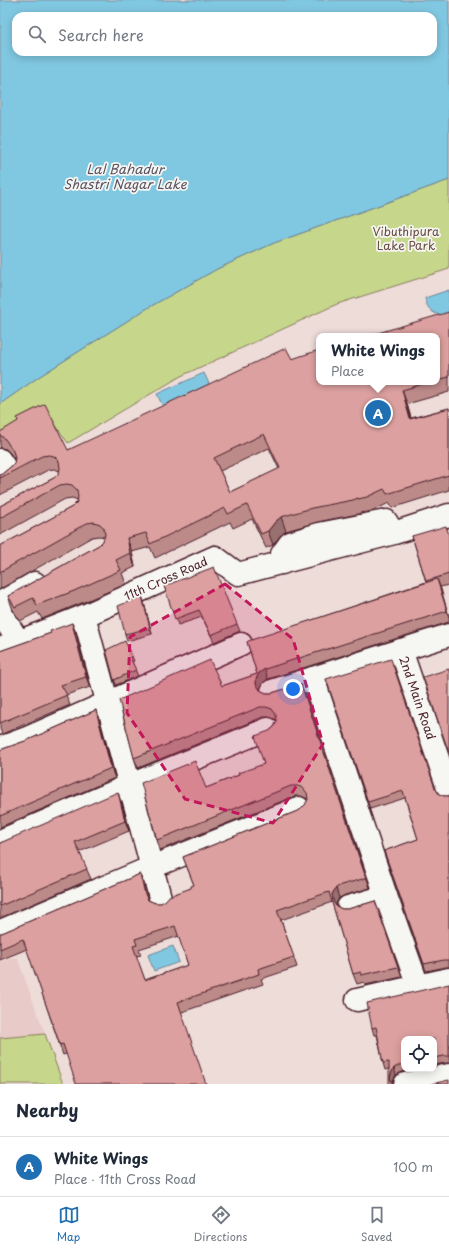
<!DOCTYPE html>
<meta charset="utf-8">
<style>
:root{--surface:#fff;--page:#f6f6f7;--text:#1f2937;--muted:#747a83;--line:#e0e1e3;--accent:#1f6fb2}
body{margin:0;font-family:"Playpen Sans",sans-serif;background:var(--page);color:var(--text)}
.controls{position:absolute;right:12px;bottom:12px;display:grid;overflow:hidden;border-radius:8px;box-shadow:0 2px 10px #0003}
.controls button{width:36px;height:36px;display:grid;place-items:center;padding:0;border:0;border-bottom:1px solid var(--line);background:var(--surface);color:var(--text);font:20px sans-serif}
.you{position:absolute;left:293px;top:689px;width:14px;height:14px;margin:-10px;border:3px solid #fff;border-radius:50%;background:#1a73e8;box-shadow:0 0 0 6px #1a73e833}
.badge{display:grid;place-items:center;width:26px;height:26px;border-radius:50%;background:var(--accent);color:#fff;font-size:13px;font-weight:700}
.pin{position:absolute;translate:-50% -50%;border:2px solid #fff;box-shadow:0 1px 4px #0006}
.popup{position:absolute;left:316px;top:333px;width:124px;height:52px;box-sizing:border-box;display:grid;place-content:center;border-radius:8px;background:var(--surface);filter:drop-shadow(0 1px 3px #0005);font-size:13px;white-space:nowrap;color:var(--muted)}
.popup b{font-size:15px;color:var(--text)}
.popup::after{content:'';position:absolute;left:50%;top:100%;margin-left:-8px;border:8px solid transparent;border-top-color:var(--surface)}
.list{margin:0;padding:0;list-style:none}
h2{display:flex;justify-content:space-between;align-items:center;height:52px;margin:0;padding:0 16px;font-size:17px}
h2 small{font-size:13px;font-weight:400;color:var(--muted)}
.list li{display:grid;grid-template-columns:26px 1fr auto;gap:12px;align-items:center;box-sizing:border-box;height:60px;padding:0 16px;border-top:1px solid var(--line)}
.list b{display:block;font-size:15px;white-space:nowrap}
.list p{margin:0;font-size:13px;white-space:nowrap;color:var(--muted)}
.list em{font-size:13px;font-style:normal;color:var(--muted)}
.icon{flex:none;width:22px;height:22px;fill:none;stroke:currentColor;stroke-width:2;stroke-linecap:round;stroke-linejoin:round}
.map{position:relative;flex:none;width:449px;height:1084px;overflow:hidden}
.search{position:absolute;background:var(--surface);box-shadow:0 2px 10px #0003;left:12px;right:12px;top:12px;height:44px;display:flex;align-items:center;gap:10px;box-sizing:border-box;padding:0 14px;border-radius:12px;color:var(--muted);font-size:15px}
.sheet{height:112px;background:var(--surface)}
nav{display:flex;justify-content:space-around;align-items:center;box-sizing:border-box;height:56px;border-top:1px solid var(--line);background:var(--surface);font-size:11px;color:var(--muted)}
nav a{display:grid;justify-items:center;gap:2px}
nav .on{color:var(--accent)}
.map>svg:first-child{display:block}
.built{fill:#e8cac8}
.green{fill:#c6d78b;stroke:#887b5b}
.water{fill:#80c8e1;stroke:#6a8498;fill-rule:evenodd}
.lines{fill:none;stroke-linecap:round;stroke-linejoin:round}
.minor-casing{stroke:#4a1f2b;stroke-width:25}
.minor{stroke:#f6f6f2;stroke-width:22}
.wall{fill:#bc8a89;stroke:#4a1f2b;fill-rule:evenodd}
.shaded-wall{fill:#99706f;stroke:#4a1f2b}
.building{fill:#dba09f;stroke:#4a1f2b;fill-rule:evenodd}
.marked{fill:#c2185b;fill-opacity:0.2;stroke:#c2185b;stroke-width:3;stroke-dasharray:8 5;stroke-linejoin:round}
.labels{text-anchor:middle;stroke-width:3.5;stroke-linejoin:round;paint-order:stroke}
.park-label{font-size:12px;fill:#694d43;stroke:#f6f6f2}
.street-label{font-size:12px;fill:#4a1f2b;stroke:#f6f6f2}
.water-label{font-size:13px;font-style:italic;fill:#5a5262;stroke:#f6f6f2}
</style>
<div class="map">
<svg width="449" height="1084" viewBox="0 0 449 1084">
<rect width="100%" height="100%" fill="#eedcd9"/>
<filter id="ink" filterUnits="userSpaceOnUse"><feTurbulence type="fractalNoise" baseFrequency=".025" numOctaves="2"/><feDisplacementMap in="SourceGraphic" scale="8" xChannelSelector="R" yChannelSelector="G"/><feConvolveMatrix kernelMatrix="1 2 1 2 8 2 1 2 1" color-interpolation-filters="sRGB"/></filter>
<g filter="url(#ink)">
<polygon class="built" points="0,945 1,961 17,957 45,1034 0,1038"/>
<g class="green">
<polygon points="449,180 449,269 337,304 244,347 181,376 68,443 43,407 0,434 0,404 40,376 146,309 217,269 274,243"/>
<polygon points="45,1034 63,1084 0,1084 0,1038"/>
</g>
<g class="water">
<path d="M0 0H449V180L274 243 217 269 146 309 40 376 0 404ZM16 16H433V52H16Z"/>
<path d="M449 290V314C436 317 427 311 425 298Z"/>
<polygon points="204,373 212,390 165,411 157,394"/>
<polygon points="173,946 179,962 154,971 148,955"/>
</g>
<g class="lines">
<defs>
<g id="minor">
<polyline points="0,460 8,472 0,478"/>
<polyline points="282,563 282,554 290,543 319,534 386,521 391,529"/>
<polyline points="0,603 35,583"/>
<polyline points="0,612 19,642"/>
<polyline points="84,616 161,901"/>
<polyline points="0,649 84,616 215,557 238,574 394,533 449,515"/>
<polyline points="401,650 449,791"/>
<polyline points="313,678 386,896 418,986"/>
<polyline points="272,691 449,635"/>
<polyline points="0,748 27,738 241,644"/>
<polyline points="0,841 130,785 268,729"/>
<polyline points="348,907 386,896"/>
<polyline points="1,931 152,867 299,808"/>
<polyline points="357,1000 449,979"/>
<polyline points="405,1084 449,1075"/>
</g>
</defs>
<use href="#minor" class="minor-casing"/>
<use href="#minor" class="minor"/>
</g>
<g class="wall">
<path d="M449 312V392L407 404 411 418 449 408V490L392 508 389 503 372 511 363 513V512L358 514 317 522 286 531 280 536 273 545 266 548 252 519 233 528 230 522 155 558 150 547 132 552 135 567 122 573 126 584 79 604 42 619 38 612 20 621 13 610 8 596 99 545 103 541 105 537 99 536 92 537 0 589V546L72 507 77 502 78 500 72 498 65 499 0 535V506L54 478 59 473 60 471 54 469 48 470 0 495V475L2 474 14 464 15 460 10 453 6 449 1 448 0 445V432L68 450 292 359 319 382H437V336ZM269 448 279 469 230 492 220 471Z"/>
<path d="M449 533V585L440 587 449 617V622L268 679 263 683 260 689V690L266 693H272L301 684 370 888 345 895 339 898 336 904V906L342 909H348L375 901 402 977 365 985 364 982 357 984 353 974 332 902 281 920 297 967 261 979 263 984 182 1012 63 1055 27 949 0 960V933H2L140 874 148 900 155 903H161L191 888 194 885 183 857 300 810 305 805 308 800 306 798 301 796H295L160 850 157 840 206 788 239 775 264 764 269 731 274 727 277 721 275 719 269 717H263L138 768 134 758 222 686 257 674 247 642 426 582 412 536ZM179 936 188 965 145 980 136 956 141 955 139 949Z"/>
<polygon points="164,586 237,624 240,631 214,642 202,617 178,625"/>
<polygon points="142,596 144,603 152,634 127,641 125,634"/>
<polygon points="72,623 76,633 90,687 66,695 70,705 2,734 0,729 0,651 51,633"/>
<polygon points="106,650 132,656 134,661 132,662 138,676 116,685"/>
<polygon points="326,679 435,789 439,794 444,796 449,796 449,967 446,967 426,971 384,851 418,839 405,798 370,809"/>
<polygon points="96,710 99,720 115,778 0,827 0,750 28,740"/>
<polygon points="121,802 129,831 79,852 91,879 0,918 0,843"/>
<polygon points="449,984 449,1063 446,1063 434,1065 434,1039 404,1039 404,1069 416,1069 402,1072 396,1075 393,1080 389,1069 385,1070 383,1063 377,1035 374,1035 372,1028"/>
</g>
<g class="shaded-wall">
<polygon points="402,390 407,404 415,433 410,419"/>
<polygon points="281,517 286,531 280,536 273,545 268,531 275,522"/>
<polygon points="127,538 132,552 135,567 130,553"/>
<polygon points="437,579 441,589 449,617 447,611"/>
<polygon points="142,596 144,603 152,634 150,628"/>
<polygon points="72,623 76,633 90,687 86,677"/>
<polygon points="265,669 268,679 263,683 260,689 260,694 256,684 256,679 259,673"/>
<polygon points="96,710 99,720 115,778 111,768"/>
<polygon points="118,792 121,802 129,831 125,821"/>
<polygon points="140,874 144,884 149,904 145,894"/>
<polygon points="336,888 339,898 336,904 336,911 333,901 332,894"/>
<polygon points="394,1068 396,1075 393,1080 393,1084 390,1079 391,1073"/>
</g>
<g class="building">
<polygon points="449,312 449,377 437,380 437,336 368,336"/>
<path d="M286 348 292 359 319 350V382H430L402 390 410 419 449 408V475L387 494 384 489 367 497 358 499V498L353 500 312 508 281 517 275 522 268 531 261 534 247 505 228 514 225 508 150 544 146 533 127 538 130 553 116 560 121 570 74 591 37 605 33 598 15 607 8 596 99 545 103 541 105 535 104 528 100 524 94 522 87 523 0 572V546L72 507 77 502 78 497 77 490 72 485 67 484 60 485 0 518V506L54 478 59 473 60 468 59 461 54 456 49 455 42 456 0 478V475L2 474 14 464 15 457 13 451 5 439 0 435V432L18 421 17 418 45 404 68 450ZM264 434 280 468 230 492 214 458Z"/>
<polygon points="446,526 449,535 449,574 426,581 412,536"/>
<polygon points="214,567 237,624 211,635 199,610 175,619 164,586"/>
<path d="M437 579 447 611 265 669 259 673 256 679V684L260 690 266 693H272L301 684 366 878 341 885 336 888 332 894 333 901 336 906 342 909H348L375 901 398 967 361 975V972L353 974 329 892 277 910 294 957 258 969 259 974 178 1002 206 1084H76L63 1044 60 1045 23 939 0 949V933H2L140 874 145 894 148 900 155 903H161L166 900 169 896 191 888V886L194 885 183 857 300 810 305 805 308 799 307 793 303 788 298 786H291L157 840 141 783 195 761 206 788 239 775 238 773 264 764 255 736 269 731 274 727 277 721 276 715 272 709 266 707H260L134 758 119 700 210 660 222 686 257 674 247 642 248 641ZM175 926 188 965 145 980 133 946 137 945 135 939Z"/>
<polygon points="142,596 150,628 125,634 118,606"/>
<polygon points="72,623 86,677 61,685 67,695 0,723 0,651 51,633 50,631"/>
<polygon points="125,641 132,656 130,657 136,670 114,680 106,650"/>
<polygon points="391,659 435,788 439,794 444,796 449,796 449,960 444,960 424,964 384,851 418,839 403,791 368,802 326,679"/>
<polygon points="449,669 449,753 423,677"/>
<polygon points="96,710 111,768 0,816 0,750 28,740"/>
<polygon points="118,792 125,821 75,842 87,869 0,906 0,843"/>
<polygon points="449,984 449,1056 444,1056 434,1058 434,1039 404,1039 404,1064 400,1065 394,1068 391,1073 390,1079 393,1084 389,1084 389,1062 383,1063 376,1027 372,1028 367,1003"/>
<polygon points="449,1080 449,1084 431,1084"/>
</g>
</g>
<path class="marked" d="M225 584 293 639 323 744 273 823 185 799 127 713 130 637Z"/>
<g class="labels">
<g class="park-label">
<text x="406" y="236">Vibuthipura<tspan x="406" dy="14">Lake Park</tspan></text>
</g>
<g class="street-label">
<text transform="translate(166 579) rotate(-24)" y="4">11th Cross Road</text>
<text transform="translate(417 698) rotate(71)" y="4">2nd Main Road</text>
</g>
<g class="water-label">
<text x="125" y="174">Lal Bahadur<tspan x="125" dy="15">Shastri Nagar Lake</tspan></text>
</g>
</g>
</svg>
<div class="controls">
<button><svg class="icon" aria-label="locate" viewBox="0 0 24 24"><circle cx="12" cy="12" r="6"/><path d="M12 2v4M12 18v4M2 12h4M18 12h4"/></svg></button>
</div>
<div class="you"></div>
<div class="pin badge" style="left:378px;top:413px">A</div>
<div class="popup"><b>White Wings</b>Place</div>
<div class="search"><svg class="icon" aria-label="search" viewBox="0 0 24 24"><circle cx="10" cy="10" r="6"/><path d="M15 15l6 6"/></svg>Search here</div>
</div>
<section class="sheet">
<h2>Nearby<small></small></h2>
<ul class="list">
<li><span class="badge">A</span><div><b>White Wings</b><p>Place · 11th Cross Road</p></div><em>100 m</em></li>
</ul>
</section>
<nav>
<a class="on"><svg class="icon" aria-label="map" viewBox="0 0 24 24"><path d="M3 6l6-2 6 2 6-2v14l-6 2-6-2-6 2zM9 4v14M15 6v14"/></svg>Map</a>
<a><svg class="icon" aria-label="directions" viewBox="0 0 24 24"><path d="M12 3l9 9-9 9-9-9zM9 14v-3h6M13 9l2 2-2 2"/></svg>Directions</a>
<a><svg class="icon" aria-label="saved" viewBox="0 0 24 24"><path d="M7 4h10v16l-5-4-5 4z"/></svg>Saved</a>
</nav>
